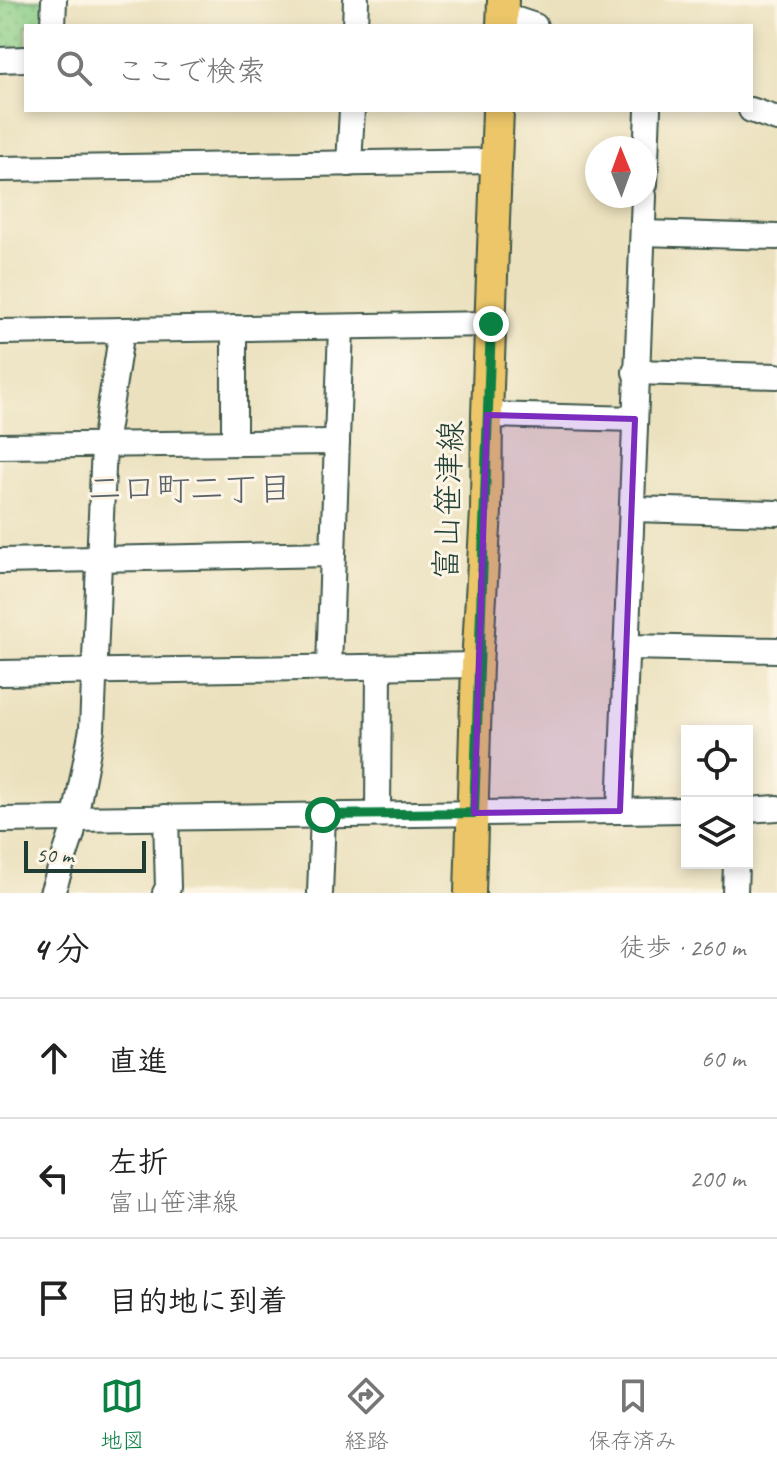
<!DOCTYPE html>
<html lang="ja">
<meta charset="utf-8">
<style>
:root{--surface:#fff;--page:#f2f2f2;--text:#222;--muted:#767676;--line:#e0e0e0;--accent:#0b8043}
body{margin:0;font-family:Caveat,"Klee One",sans-serif;background:var(--page);color:var(--text)}
.controls{position:absolute;right:24px;bottom:24px;display:grid;overflow:hidden;border-radius:0px;box-shadow:0 4px 12px #0003}
.controls button{width:72px;height:72px;display:grid;place-items:center;padding:0;border:0;border-bottom:2px solid var(--line);background:var(--surface);color:var(--text);font:40px sans-serif}
.compass{position:absolute;left:585px;top:136px;width:72px;height:72px;border-radius:50%;background:var(--surface);box-shadow:0 4px 12px #0003;rotate:359deg}
.scale{position:absolute;left:24px;bottom:20px;width:122px;box-sizing:border-box;padding-left:8px;border:4px solid #1f3d34;border-top:0;font-size:22px;line-height:28px;white-space:nowrap;color:#1f3d34;-webkit-text-stroke:6px #fcf5e5;paint-order:stroke}
.stop{position:absolute;width:24px;height:24px;margin:-18px;border:6px solid #0b8043;border-radius:50%;background:#fff}
.stop.end{background:#0b8043;border-color:#fff;box-shadow:0 2px 8px #0008}
.list{margin:0;padding:0;list-style:none}
h2{display:flex;justify-content:space-between;align-items:center;height:104px;margin:0;padding:0 32px;font-size:34px}
h2 small{font-size:26px;font-weight:400;color:var(--muted)}
.list li{display:grid;grid-template-columns:52px 1fr auto;gap:24px;align-items:center;box-sizing:border-box;height:120px;padding:0 32px;border-top:2px solid var(--line)}
.list b{display:block;font-size:30px;white-space:nowrap}
.list p{margin:0;font-size:26px;white-space:nowrap;color:var(--muted)}
.list em{font-size:26px;font-style:normal;color:var(--muted)}
.icon{flex:none;width:44px;height:44px;fill:none;stroke:currentColor;stroke-width:2;stroke-linecap:round;stroke-linejoin:round}
.map{position:relative;flex:none;width:777px;height:893px;overflow:hidden}
.search{position:absolute;background:var(--surface);box-shadow:0 4px 12px #0003;left:24px;right:24px;top:24px;height:88px;display:flex;align-items:center;gap:20px;box-sizing:border-box;padding:0 28px;border-radius:0px;color:var(--muted);font-size:30px}
.sheet{height:464px;background:var(--surface)}
nav{display:flex;justify-content:space-around;align-items:center;box-sizing:border-box;height:112px;border-top:2px solid var(--line);background:var(--surface);font-size:22px;color:var(--muted)}
nav a{display:grid;justify-items:center;gap:4px}
nav .on{color:var(--accent)}
.map>svg:first-child{display:block}
.park{fill:url(#park-dots);stroke:#54855d;stroke-width:2}
.lines{fill:none;stroke-linecap:round;stroke-linejoin:round}
.minor-casing{stroke:#3e5649;stroke-width:28}
.major-casing{stroke:#3e5649;stroke-width:34}
.minor{stroke:#fff;stroke-width:24}
.major{stroke:#ecc669;stroke-width:30}
.route{stroke:#0b8043;stroke-width:10}
.marked{fill:#7b2cbf;fill-opacity:0.2;stroke:#7b2cbf;stroke-width:6;stroke-linejoin:round}
.labels{text-anchor:middle;stroke-width:6;stroke-linejoin:round;paint-order:stroke}
.street-label{font-size:32px;fill:#1f3d34;stroke:#fcf5e5}
.neighbourhood-label{font-size:34px;fill:#5a626a;stroke:#fcf5e5}
</style>
<div class="map">
<svg width="777" height="893" viewBox="0 0 777 893">
<defs>
<pattern id="park-dots" width="8" height="8" patternUnits="userSpaceOnUse" patternTransform="scale(2)"><rect width="8" height="8" fill="#8acd86"/><path d="M2 2h.1M6 6h.1" fill="none" stroke="#70a86e" stroke-width="1.8" stroke-linecap="round"/></pattern>
</defs>
<rect width="100%" height="100%" fill="#fcf5e5"/>
<filter id="ink" filterUnits="userSpaceOnUse"><feTurbulence type="fractalNoise" baseFrequency=".0125" numOctaves="2"/><feDisplacementMap in="SourceGraphic" scale="16" xChannelSelector="R" yChannelSelector="G"/><feConvolveMatrix kernelMatrix="1 2 1 2 8 2 1 2 1" color-interpolation-filters="sRGB"/></filter>
<filter id="wash" filterUnits="userSpaceOnUse"><feTurbulence type="fractalNoise" baseFrequency=".006" numOctaves="4" result="noise"/><feDisplacementMap in="SourceGraphic" scale="32" xChannelSelector="R" yChannelSelector="G"/><feGaussianBlur stdDeviation="1.8" result="paint"/><feColorMatrix in="noise" values="0 0 0 0 0 0 0 0 0 0 0 0 0 0 0 0 0 1.4 0 .05"/><feComposite in="paint" operator="in"/></filter>
<g filter="url(#wash)">
<rect width="100%" height="100%" fill="#ebe1be"/>
<polygon class="park" points="0,0 45,0 44,26 26,26 26,52 0,53"/>
</g>
<g filter="url(#ink)">
<g class="lines">
<defs>
<g id="minor">
<polyline points="502,15 535,26"/>
<polyline points="53,26 54,0"/>
<polyline points="355,26 356,0"/>
<polyline points="0,60 26,59"/>
<polyline points="751,110 777,119"/>
<polyline points="349,164 352,110"/>
<polyline points="0,169 495,161"/>
<polyline points="645,184 648,110"/>
<polyline points="643,233 777,237"/>
<polyline points="234,328 234,443"/>
<polyline points="0,332 491,324"/>
<polyline points="635,372 777,376"/>
<polyline points="487,415 635,419"/>
<polyline points="0,446 337,442"/>
<polyline points="632,509 777,513"/>
<polyline points="0,561 333,554"/>
<polyline points="627,647 777,650"/>
<polyline points="329,667 341,327"/>
<polyline points="0,673 477,665"/>
<polyline points="747,810 777,808"/>
<polyline points="620,811 644,196"/>
<polyline points="378,814 379,667"/>
<polyline points="0,820 687,810"/>
<polyline points="52,893 72,834 92,729 104,445 122,330"/>
<polyline points="165,893 168,888 166,817"/>
<polyline points="320,893 323,815"/>
<polyline points="735,893 736,863"/>
</g>
<g id="major">
<polyline points="502,26 503,0"/>
<polyline points="470,893 477,665 486,511 487,415 498,110"/>
</g>
</defs>
<use href="#minor" class="minor-casing"/>
<use href="#major" class="major-casing"/>
<use href="#minor" class="minor"/>
<use href="#major" class="major"/>
</g>
</g>
<g class="lines" filter="url(#ink)">
<polyline class="route" points="323,815 474,813 491,324"/>
</g>
<path class="marked" d="M487 415 635 419 620 811 474 813Z"/>
<g class="labels">
<g class="street-label">
<text transform="translate(448 500) rotate(-88)" y="11">富山笹津線</text>
</g>
<g class="neighbourhood-label">
<text x="190" y="500">二口町二丁目</text>
</g>
</g>
</svg>
<div class="controls">
<button><svg class="icon" aria-label="locate" viewBox="0 0 24 24"><circle cx="12" cy="12" r="6"/><path d="M12 2v4M12 18v4M2 12h4M18 12h4"/></svg></button>
<button><svg class="icon" aria-label="layers" viewBox="0 0 24 24"><path d="M12 4l9 5-9 5-9-5zM3 14l9 5 9-5"/></svg></button>
</div>
<svg class="compass" viewBox="-18 -18 36 36"><path d="M0-13l5 13h-10z" fill="#e53935"/><path d="M0 13l5-13h-10z" fill="#767676"/></svg>
<div class="scale">50 m</div>
<div class="stop" style="left:323px;top:815px"></div>
<div class="stop end" style="left:491px;top:324px"></div>
<div class="search"><svg class="icon" aria-label="search" viewBox="0 0 24 24"><circle cx="10" cy="10" r="6"/><path d="M15 15l6 6"/></svg>ここで検索</div>
</div>
<section class="sheet">
<h2>4 分<small>徒歩 · 260 m</small></h2>
<ul class="list">
<li><svg class="icon" aria-label="ahead" viewBox="0 0 24 24"><path d="M12 20V5M6 11l6-6 6 6"/></svg><div><b>直進</b></div><em>60 m</em></li>
<li><svg class="icon" aria-label="left" viewBox="0 0 24 24"><path d="M17 20v-9H6M10 6l-5 5 5 5"/></svg><div><b>左折</b><p>富山笹津線</p></div><em>200 m</em></li>
<li><svg class="icon" aria-label="arrive" viewBox="0 0 24 24"><path d="M6 21V4h12l-3 4 3 4H6"/></svg><div><b>目的地に到着</b></div></li>
</ul>
</section>
<nav>
<a class="on"><svg class="icon" aria-label="map" viewBox="0 0 24 24"><path d="M3 6l6-2 6 2 6-2v14l-6 2-6-2-6 2zM9 4v14M15 6v14"/></svg>地図</a>
<a><svg class="icon" aria-label="directions" viewBox="0 0 24 24"><path d="M12 3l9 9-9 9-9-9zM9 14v-3h6M13 9l2 2-2 2"/></svg>経路</a>
<a><svg class="icon" aria-label="saved" viewBox="0 0 24 24"><path d="M7 4h10v16l-5-4-5 4z"/></svg>保存済み</a>
</nav>
